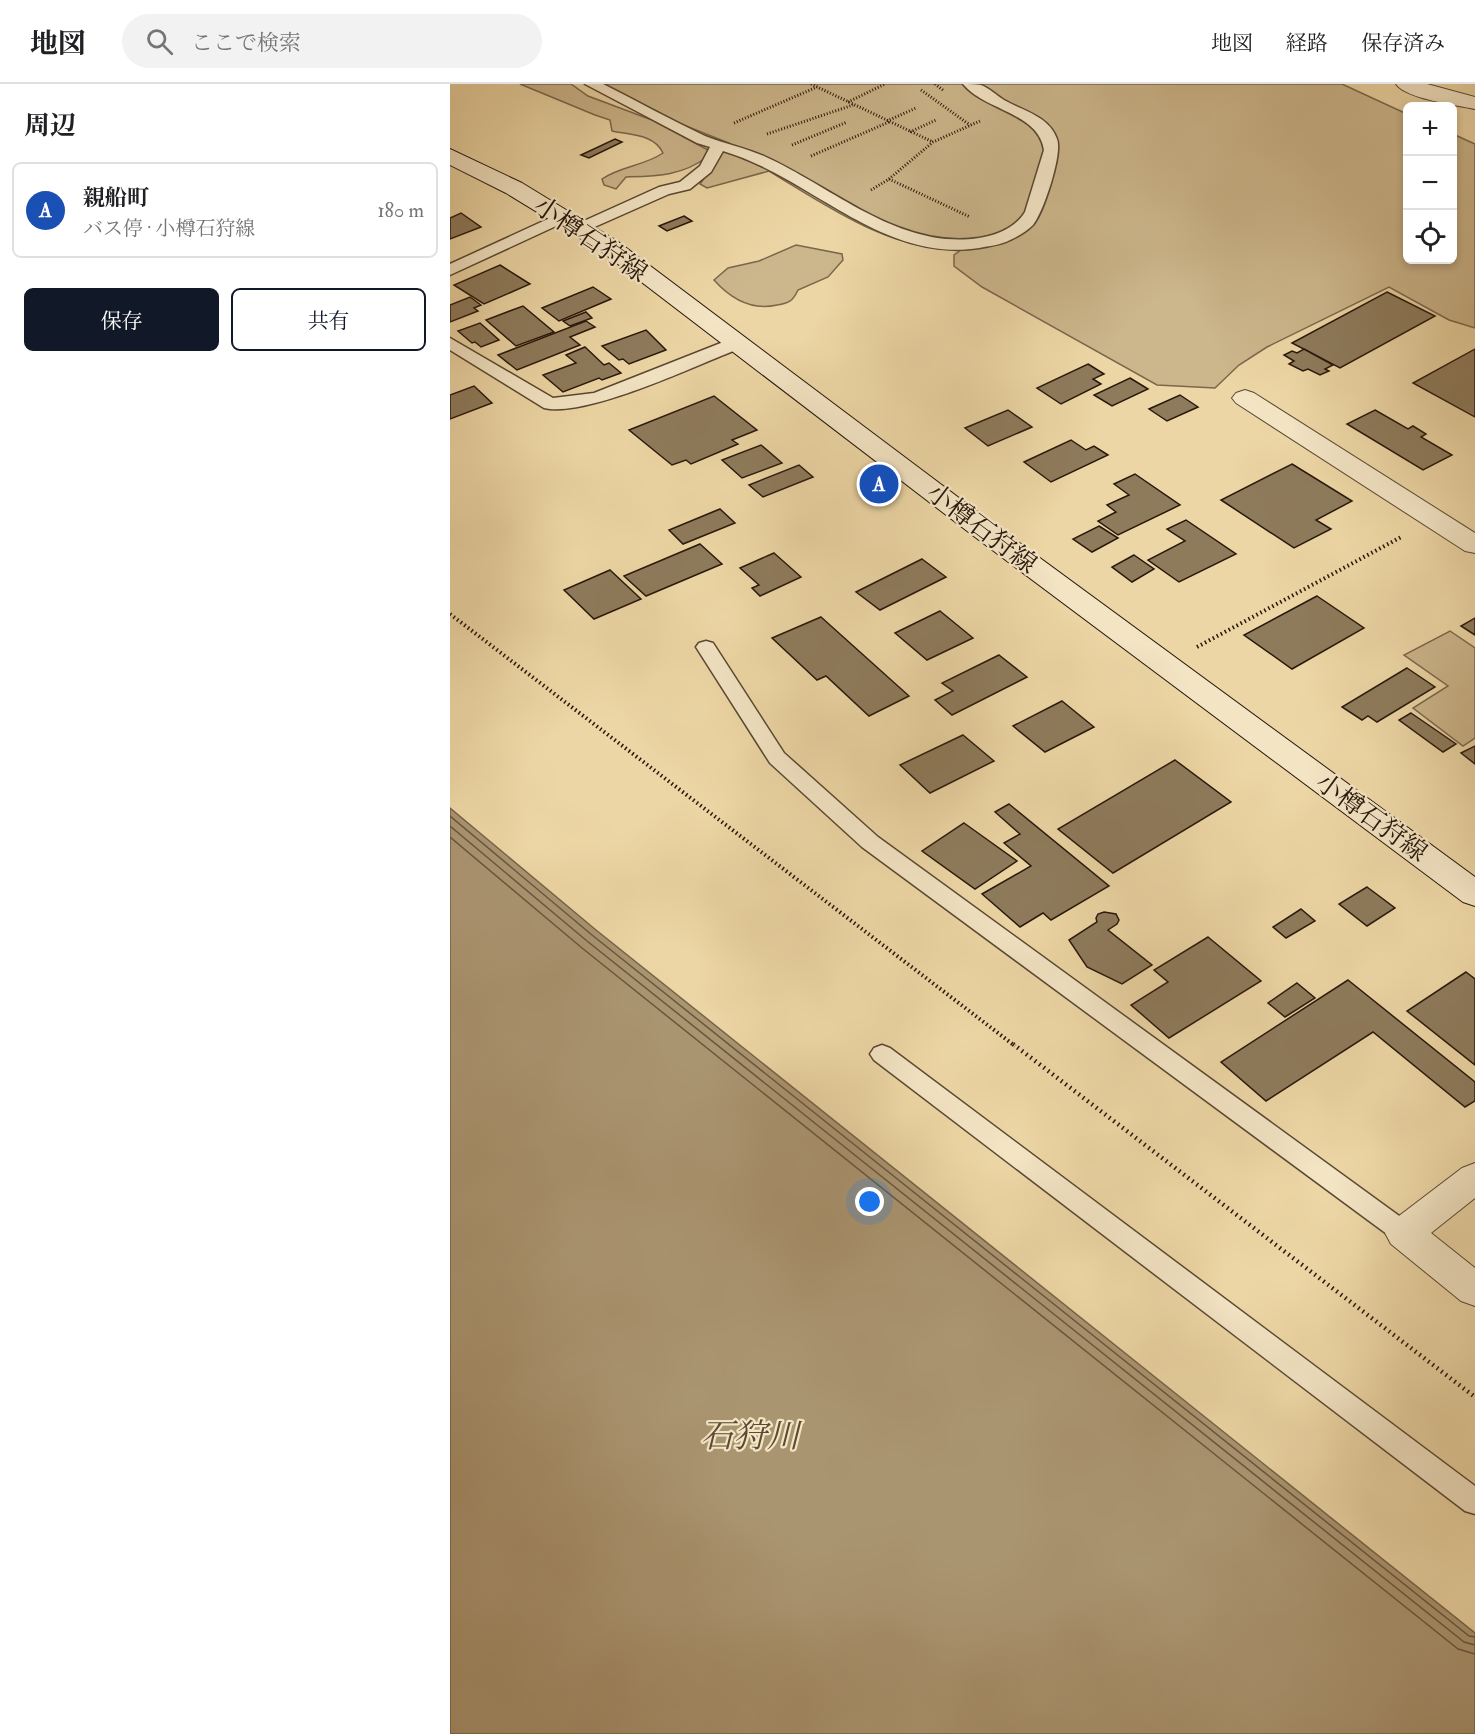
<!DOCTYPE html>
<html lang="ja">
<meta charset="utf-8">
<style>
:root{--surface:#fff;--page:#f2f2f2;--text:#202124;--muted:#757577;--line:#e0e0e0;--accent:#111827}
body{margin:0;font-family:"IM FELL Double Pica","Noto Serif JP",serif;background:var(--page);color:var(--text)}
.controls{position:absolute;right:18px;top:18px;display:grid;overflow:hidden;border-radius:9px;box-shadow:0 3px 9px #0003}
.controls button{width:54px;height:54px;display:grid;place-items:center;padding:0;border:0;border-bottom:2px solid var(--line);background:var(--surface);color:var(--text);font:30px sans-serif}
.you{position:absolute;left:420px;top:1118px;width:21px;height:21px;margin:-15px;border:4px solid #fff;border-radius:50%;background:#1a73e8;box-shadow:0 0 0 9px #1a73e833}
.badge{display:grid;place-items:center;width:39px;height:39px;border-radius:50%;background:var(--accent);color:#fff;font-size:20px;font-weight:700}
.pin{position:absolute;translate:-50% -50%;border:3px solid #fff;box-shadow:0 2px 6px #0006}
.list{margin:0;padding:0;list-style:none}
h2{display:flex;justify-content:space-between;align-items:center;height:78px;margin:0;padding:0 24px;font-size:26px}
h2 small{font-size:20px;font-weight:400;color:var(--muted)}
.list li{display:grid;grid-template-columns:39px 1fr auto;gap:18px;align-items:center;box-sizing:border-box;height:96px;margin:0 12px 12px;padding:0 12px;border:2px solid var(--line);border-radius:9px}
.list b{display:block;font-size:22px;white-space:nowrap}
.list p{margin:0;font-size:20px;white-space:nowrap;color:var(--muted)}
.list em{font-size:20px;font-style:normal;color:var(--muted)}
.actions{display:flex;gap:12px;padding:18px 24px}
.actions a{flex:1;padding:14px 0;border:2px solid var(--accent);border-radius:9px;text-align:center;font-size:21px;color:var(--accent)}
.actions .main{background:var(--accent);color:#fff}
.icon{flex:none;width:33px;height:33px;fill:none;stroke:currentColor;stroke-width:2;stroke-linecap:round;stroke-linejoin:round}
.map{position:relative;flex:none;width:1025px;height:1650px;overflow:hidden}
header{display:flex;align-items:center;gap:36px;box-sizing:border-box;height:84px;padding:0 30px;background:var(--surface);border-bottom:2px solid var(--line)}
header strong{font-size:28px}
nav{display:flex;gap:33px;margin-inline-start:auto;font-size:21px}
.search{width:420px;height:54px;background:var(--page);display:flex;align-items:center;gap:15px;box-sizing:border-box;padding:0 21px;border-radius:33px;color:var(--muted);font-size:22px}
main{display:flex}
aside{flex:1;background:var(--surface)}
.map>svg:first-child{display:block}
.green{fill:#ccb68b;stroke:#7a674c;stroke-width:1.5}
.water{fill:#aa9571;stroke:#766349;stroke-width:1.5}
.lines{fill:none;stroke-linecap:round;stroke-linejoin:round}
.shore{stroke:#69563e;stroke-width:1.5}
.building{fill:#8e7b5c;stroke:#28180c;stroke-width:1.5}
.service-casing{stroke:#594832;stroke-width:3}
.minor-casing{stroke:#594832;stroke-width:2}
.secondary-casing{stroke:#28180c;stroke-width:2}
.path-far2{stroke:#28180c;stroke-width:3;stroke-dasharray:1 2;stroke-linecap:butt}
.path-far1{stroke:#28180c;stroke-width:4;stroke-dasharray:1.5 3;stroke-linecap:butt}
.path{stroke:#28180c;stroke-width:4.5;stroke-dasharray:1.5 4;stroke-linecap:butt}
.service{fill:#f3e4c4;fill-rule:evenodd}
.minor{fill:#f3e4c4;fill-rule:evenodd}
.secondary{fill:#f3e4c4;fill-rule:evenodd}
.labels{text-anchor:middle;stroke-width:4.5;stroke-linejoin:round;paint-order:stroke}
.street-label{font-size:26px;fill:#28180c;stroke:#f3e4c4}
.near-water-label{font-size:33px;font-style:italic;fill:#5c4a34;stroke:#f3e4c4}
</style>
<header>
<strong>地図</strong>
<div class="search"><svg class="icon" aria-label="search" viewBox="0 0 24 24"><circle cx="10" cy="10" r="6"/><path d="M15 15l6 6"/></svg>ここで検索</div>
<nav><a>地図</a><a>経路</a><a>保存済み</a></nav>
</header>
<main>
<aside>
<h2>周辺<small></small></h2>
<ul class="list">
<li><span class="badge" style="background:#1a4fb4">A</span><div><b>親船町</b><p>バス停 · 小樽石狩線</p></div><em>180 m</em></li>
</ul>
<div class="actions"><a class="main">保存</a><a>共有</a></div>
</aside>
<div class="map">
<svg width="1025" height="1650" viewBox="0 0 1025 1650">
<rect width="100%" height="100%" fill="#edd6a5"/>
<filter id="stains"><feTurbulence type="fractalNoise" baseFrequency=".00333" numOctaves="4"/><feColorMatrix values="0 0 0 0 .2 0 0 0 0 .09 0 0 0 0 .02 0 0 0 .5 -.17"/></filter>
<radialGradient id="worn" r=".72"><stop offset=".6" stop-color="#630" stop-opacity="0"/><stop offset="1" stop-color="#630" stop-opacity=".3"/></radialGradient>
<g class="green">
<path d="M70 0H121L138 12 202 36 258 66 257 73C232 92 206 92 176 93L166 105 154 101 152 95C171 82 194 82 213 69 204 50 180 51 162 47L160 36 145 31Z"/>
<path d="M151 0H892L957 30 958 176H1002L1003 50 1025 60V244L999 236 939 203 817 263 789 281 765 304 707 301 532 203 504 182V171L511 166C440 167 377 122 319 87L257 104 250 100 279 59 216 34Z"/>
<path d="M346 161 392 170 393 176 378 193 348 206C343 217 339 219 327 221 301 227 281 215 264 196L278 184 309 177Z"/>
<polygon points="1000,547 1025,564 1025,654 1013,662 963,624 998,602 954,571"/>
</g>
<polygon class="water" points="0,724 146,846 1025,1549 1025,1650 0,1650"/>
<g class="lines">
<g class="shore">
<polyline points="0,732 142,851 1019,1552 1025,1553"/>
<polyline points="0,742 137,857 1014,1558 1025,1561"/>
<polyline points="0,753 132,864 1008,1565 1025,1570"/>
</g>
</g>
<g class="building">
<polygon points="165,55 172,58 139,74 131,71"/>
<polygon points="11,129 31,143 0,155 0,134"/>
<polygon points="234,132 242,137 217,147 209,142"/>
<polygon points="50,181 80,200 34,220 4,201"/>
<polygon points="143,203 161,215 109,237 92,224"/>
<polygon points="937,208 985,232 890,284 842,259"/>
<polygon points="20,213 31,221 24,224 28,227 0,238 0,221"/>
<polygon points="73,222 104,248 66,262 36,236"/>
<polygon points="136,228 142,234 120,242 113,237"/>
<polygon points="136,237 145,243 120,253 130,261 67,286 48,271"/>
<polygon points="30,239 49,256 31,263 25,258 22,259 8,247"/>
<polygon points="196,246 216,266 179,280 173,275 169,276 152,262"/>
<polygon points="135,263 154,281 159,279 171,289 152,296 149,294 113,308 93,291 126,279 116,271"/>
<polygon points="854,265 883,281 875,285 879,287 870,291 858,285 853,287 839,280 844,277 834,271 842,267 847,269"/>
<polygon points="1025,265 1025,333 963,299"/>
<polygon points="638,280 654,290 643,295 651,300 611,320 587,304"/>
<polygon points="680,294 698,305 662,322 644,311"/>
<polygon points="24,302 42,319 0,335 0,311"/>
<polygon points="730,311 748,323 717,337 699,325"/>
<polygon points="264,312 307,346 282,356 288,360 241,380 236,376 222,381 179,346"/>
<polygon points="558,326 582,343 538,362 515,344"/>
<polygon points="925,326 958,345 963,342 976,350 971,353 1002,371 973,386 897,340"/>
<polygon points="621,356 636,366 644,362 658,371 601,398 574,378"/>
<polygon points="311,361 332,379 292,394 272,376"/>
<polygon points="842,380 902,417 866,436 881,445 844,464 771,416"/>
<polygon points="349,381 363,393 313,413 299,401"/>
<polygon points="685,390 730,421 668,451 648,437 666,428 657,421 679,411 664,400"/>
<polygon points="270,425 285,439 233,460 219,446"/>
<polygon points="736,436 786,470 729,498 698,476 735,457 717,445"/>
<polygon points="649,442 668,454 642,468 623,455"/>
<polygon points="250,460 272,480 196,512 174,492"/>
<polygon points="324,469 351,493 310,512 302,504 309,501 290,484"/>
<polygon points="684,471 704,485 682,498 662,483"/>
<polygon points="472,475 496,493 430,526 406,508"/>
<polygon points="160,486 191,515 144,535 114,506"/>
<polygon points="867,512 914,544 842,585 794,551"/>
<polygon points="490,527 523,554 477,576 445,549"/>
<polygon points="371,533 459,612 419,632 376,592 367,596 322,554"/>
<polygon points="1025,534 1025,551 1011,542"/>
<polygon points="549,571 577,593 502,631 485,616 503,607 492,599"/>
<polygon points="957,584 985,603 927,638 918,632 912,636 892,623"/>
<polygon points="612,617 644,643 595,668 563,642"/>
<polygon points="961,629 1006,660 993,668 949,636"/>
<polygon points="513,651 544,677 480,709 450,681"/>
<polygon points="1025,662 1025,680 1011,669"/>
<polygon points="725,676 781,718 663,789 608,745"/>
<polygon points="559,720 659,802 601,836 593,829 570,843 532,810 581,782 554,759 570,750 545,728"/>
<polygon points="514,739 567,777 525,805 472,767"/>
<polygon points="917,803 945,824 917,842 889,820"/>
<polygon points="851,825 865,837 836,854 823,843"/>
<polygon points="654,828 666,830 669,836 667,840 658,846 702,881 672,900 637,883 619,856 647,838 646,834 648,830"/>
<polygon points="758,853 811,897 719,954 681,921 718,898 704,886"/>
<polygon points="1016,888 1025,895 1025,981 957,927"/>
<polygon points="898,896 1025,998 1025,1017 1015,1023 923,948 816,1017 771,978"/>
<polygon points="847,899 865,914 835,933 818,919"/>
</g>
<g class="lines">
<defs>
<g id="service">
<path d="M135 0H153C187 17 221 36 255 52 275 60 296 64 316 73 384 104 450 166 529 154 547 151 565 144 575 128L594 66C588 28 535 27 513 0 518 0 526 0 531 1 539 4 546 11 554 16 573 27 599 32 607 55 613 70 593 129 583 141 577 147 567 153 560 156 551 161 539 162 529 164 432 179 361 93 273 67L261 88 240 105 219 110 131 149 123 144 125 141 209 103 230 98 250 82 260 63 247 59Z"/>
<polygon points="113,128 119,130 121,133 119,136 0,191 0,180"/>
<path d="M0 254 103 314 144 309 281 255H293L296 259 293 263C249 280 137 334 94 324L0 266Z"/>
<polygon points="256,557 263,559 334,669 428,753 963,1142 967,1149 963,1156 954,1159 945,1156 412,763 320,679 246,563 249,559"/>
<polygon points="432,961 440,964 1025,1402 1025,1430 1015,1427 424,976 420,970 424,964"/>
</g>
<g id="minor">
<path d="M946 0H977L1025 13V25C1007 21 956 15 946 0Z"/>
<polygon points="795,306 804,309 1025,449 1025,469 1015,467 786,319 782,314 786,309"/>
<polygon points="1025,1079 1025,1114 981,1149 1025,1184 1025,1222 1011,1217 941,1160 935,1149 941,1138 1012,1084"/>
</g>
<polygon id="secondary" points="0,65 72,99 167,157 545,441 1025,793 1025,822 1013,818 525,453 151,167 56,109 0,81"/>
</defs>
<use href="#service" class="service-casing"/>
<use href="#minor" class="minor-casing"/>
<use href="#secondary" class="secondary-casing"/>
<g class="path-far2">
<polyline points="361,0 483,58"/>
<polyline points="485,0 494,7"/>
<polyline points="471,6 520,41"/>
<polyline points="398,18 435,0"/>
<polyline points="437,37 466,24"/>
<polyline points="284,39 367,3"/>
<polyline points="460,48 486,36"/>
<polyline points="317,50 403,21"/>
<polyline points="342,61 397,38"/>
<polyline points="361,72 439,38"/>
<polyline points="439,95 520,133"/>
<polyline points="421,106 439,95 483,58 530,37"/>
</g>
<g class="path-far1">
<polyline points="0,530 565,962"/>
<polyline points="747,563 953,452"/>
</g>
<polyline class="path" points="563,960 1025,1313"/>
<use href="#service" class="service"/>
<use href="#minor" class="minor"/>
<use href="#secondary" class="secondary"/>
</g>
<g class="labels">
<g class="street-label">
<text transform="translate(141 155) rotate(34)" y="9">小樽石狩線</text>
<text transform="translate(532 444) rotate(37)" y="9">小樽石狩線</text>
<text transform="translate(922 733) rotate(36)" y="9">小樽石狩線</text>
</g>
<g class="near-water-label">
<text x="300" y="1363">石狩川</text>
</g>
</g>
<rect width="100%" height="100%" filter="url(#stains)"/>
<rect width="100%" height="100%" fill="url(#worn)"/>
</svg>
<div class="controls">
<button>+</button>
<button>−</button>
<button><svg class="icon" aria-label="locate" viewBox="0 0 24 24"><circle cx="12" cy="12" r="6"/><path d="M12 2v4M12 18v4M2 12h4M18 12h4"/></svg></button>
</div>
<div class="you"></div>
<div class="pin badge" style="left:429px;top:400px;background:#1a4fb4">A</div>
</div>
</main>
